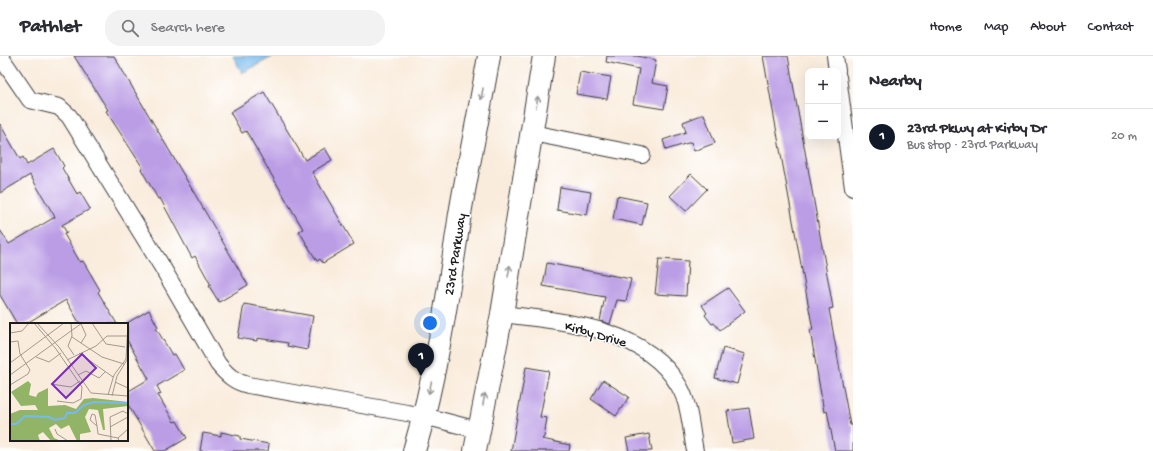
<!DOCTYPE html>
<meta charset="utf-8">
<style>
:root{--surface:#fff;--page:#f2f2f3;--text:#2b2b33;--muted:#7c7c81;--line:#e1e1e2;--accent:#111827}
body{margin:0;font-family:"Gochi Hand",sans-serif;background:var(--page);color:var(--text)}
.controls{position:absolute;right:12px;top:12px;display:grid;overflow:hidden;border-radius:8px;box-shadow:0 4px 16px #0002}
.controls button{width:36px;height:36px;display:grid;place-items:center;padding:0;border:0;border-bottom:1px solid var(--line);background:var(--surface);color:var(--text);font:20px sans-serif}
.you{position:absolute;left:430px;top:267px;width:14px;height:14px;margin:-10px;border:3px solid #fff;border-radius:50%;background:#1a73e8;box-shadow:0 0 0 6px #1a73e833}
.badge{display:grid;place-items:center;width:26px;height:26px;border-radius:50%;background:var(--accent);color:#fff;font-size:13px;font-weight:700}
.pin{position:absolute;translate:-50% -33px;filter:drop-shadow(0 1px 2px #0008)}
.pin::after{content:'';position:absolute;top:21px;width:14px;height:12px;background:inherit;clip-path:polygon(0 0,100% 0,50% 100%)}
.list{margin:0;padding:0;list-style:none}
h2{display:flex;justify-content:space-between;align-items:center;height:52px;margin:0;padding:0 16px;font-size:17px}
h2 small{font-size:13px;font-weight:400;color:var(--muted)}
.list li{display:grid;grid-template-columns:26px 1fr auto;gap:12px;align-items:center;box-sizing:border-box;height:56px;padding:0 16px;border-top:1px solid var(--line)}
.list b{display:block;font-size:15px;white-space:nowrap}
.list p{margin:0;font-size:13px;white-space:nowrap;color:var(--muted)}
.list em{font-size:13px;font-style:normal;color:var(--muted)}
.icon{flex:none;width:22px;height:22px;fill:none;stroke:currentColor;stroke-width:2;stroke-linecap:round;stroke-linejoin:round}
.map{position:relative;flex:none;width:853px;height:395px;overflow:hidden}
header{display:flex;align-items:center;gap:24px;box-sizing:border-box;height:56px;padding:0 20px;background:var(--surface);border-bottom:1px solid var(--line)}
header strong{font-size:19px}
nav{display:flex;gap:22px;margin-inline-start:auto;font-size:14px}
.search{width:280px;height:36px;background:var(--page);display:flex;align-items:center;gap:10px;box-sizing:border-box;padding:0 14px;border-radius:16px;color:var(--muted);font-size:15px}
main{display:flex}
aside{flex:1;background:var(--surface)}
.map>svg:first-child{display:block}
.water{fill:#78baed;stroke:#4a6b84}
.building{fill:#bb9de5}
.lines{fill:none;stroke-linecap:round;stroke-linejoin:round}
.street-casing{stroke:#3d3b39;stroke-width:18}
.secondary-casing{stroke:#3d3b39;stroke-width:24}
.street{stroke:#fff;stroke-width:16}
.secondary{stroke:#fff;stroke-width:22}
.oneway{stroke:#999}
.labels{text-anchor:middle;stroke-width:3;stroke-linejoin:round;paint-order:stroke}
.street-label{font-size:14px;fill:#1c1c1c;stroke:#fff}
.inset-river{fill:none;stroke:#78baed;stroke-width:2}
.inset-road{fill:none;stroke:#a1998f;stroke-width:1}
.view{fill:#7b2cbf;fill-opacity:0.15;stroke:#7b2cbf;stroke-width:2}
.inset-edge{fill:none;stroke:#1c1c1c;stroke-width:2}
</style>
<header>
<strong>Pathlet</strong>
<div class="search"><svg class="icon" aria-label="search" viewBox="0 0 24 24"><circle cx="10" cy="10" r="6"/><path d="M15 15l6 6"/></svg>Search here</div>
<nav><a>Home</a><a>Map</a><a>About</a><a>Contact</a></nav>
</header>
<main>
<div class="map">
<svg width="853" height="395" viewBox="0 0 853 395">
<rect width="100%" height="100%" fill="#fff"/>
<filter id="ink" filterUnits="userSpaceOnUse"><feTurbulence type="fractalNoise" baseFrequency=".025" numOctaves="2"/><feDisplacementMap in="SourceGraphic" scale="8" xChannelSelector="R" yChannelSelector="G"/><feConvolveMatrix kernelMatrix="1 2 1 2 8 2 1 2 1" color-interpolation-filters="sRGB"/></filter>
<filter id="wash" filterUnits="userSpaceOnUse"><feTurbulence type="fractalNoise" baseFrequency=".012" numOctaves="4" result="noise"/><feDisplacementMap in="SourceGraphic" scale="16" xChannelSelector="R" yChannelSelector="G"/><feGaussianBlur stdDeviation="0.9" result="paint"/><feColorMatrix in="noise" values="0 0 0 0 0 0 0 0 0 0 0 0 0 0 0 0 0 1.4 0 .05"/><feComposite in="paint" operator="in"/></filter>
<g filter="url(#wash)">
<rect width="100%" height="100%" fill="#f9ecdc"/>
<polygon class="water" points="233,0 274,0 242,17"/>
<g id="blocks">
<g class="building">
<polygon points="74,0 114,0 248,229 219,246 209,230 211,229 195,200 192,202 160,142 158,143 141,113 143,112 106,55 108,54"/>
<polygon points="607,0 637,0 656,4 652,27 668,30 664,53 633,48 639,13 606,6"/>
<polygon points="763,0 788,0 833,252 829,253 841,320 850,369 853,369 853,395 835,395 827,355 824,356 810,274 813,274 808,247"/>
<polygon points="580,16 611,21 607,43 576,38"/>
<polygon points="264,36 305,104 325,92 332,104 312,116 354,188 323,207 320,203 317,205 299,175 303,173 246,75 242,77 230,56"/>
<polygon points="704,58 715,87 694,95 691,86 666,94 663,84 686,76 683,66"/>
<polygon points="0,68 20,103 23,101 27,109 54,93 64,110 62,112 77,138 80,136 90,153 62,169 67,177 64,178 80,206 83,205 100,234 98,236 117,268 80,268 66,244 25,268 17,268 0,239 0,174 9,188 55,161 30,119 0,137"/>
<polygon points="691,118 707,133 686,155 670,140"/>
<polygon points="560,131 591,136 587,159 557,154"/>
<polygon points="617,140 647,146 642,169 613,163"/>
<polygon points="659,203 688,205 686,240 655,238"/>
<polygon points="547,207 631,223 626,245 617,244 610,268 600,265 605,241 543,230"/>
<polygon points="728,232 745,255 720,274 714,267 712,268 705,259 707,257 702,249"/>
<polygon points="244,248 313,260 307,294 287,290 288,287 257,282 257,285 238,282"/>
<polygon points="149,254 158,271 156,272 172,299 175,298 184,314 157,330 161,338 158,339 174,366 177,365 187,382 165,395 155,395 127,347 127,336 149,323 127,284 127,267"/>
<polygon points="723,292 745,298 737,328 715,322"/>
<polygon points="526,311 549,315 540,361 547,362 544,381 542,383 570,389 569,395 511,395"/>
<polygon points="603,324 629,341 616,360 591,343"/>
<polygon points="749,352 754,383 732,387 727,355"/>
<polygon points="221,376 240,380 240,383 269,388 268,395 200,395 203,377 221,380"/>
<polygon points="649,378 652,395 629,395 626,382"/>
</g>
</g>
</g>
<g filter="url(#ink)">
<use href="#blocks" fill-opacity="0" stroke="#3d3b39" stroke-width="1"/>
<g class="lines">
<defs>
<g id="street">
<path d="M0 0 30 44 59 51 69 60 161 209 218 308C227 319 235 326 248 329L424 360 478 374"/>
<polyline points="835,0 837,15"/>
<polyline points="838,21 853,132"/>
<polyline points="532,77 642,99"/>
<path d="M502 258C562 265 645 271 679 330 690 348 691 375 695 395"/>
</g>
<g id="secondary">
<path d="M414 395C437 317 448 238 460 158 469 105 480 53 489 0"/>
<polyline points="475,395 502,258 544,0"/>
</g>
</defs>
<use href="#street" class="street-casing"/>
<use href="#secondary" class="secondary-casing"/>
<use href="#street" class="street"/>
<use href="#secondary" class="secondary"/>
</g>
<defs><path id="oneway-shaft" d="M-6 0H5M1.5-3L5.5 0L1.5 3" fill="none" stroke-width="1.6" stroke-linecap="round" stroke-linejoin="round"/></defs>
<g class="oneway">
<use href="#oneway-shaft" transform="translate(482 38) rotate(100)"/>
<use href="#oneway-shaft" transform="translate(537 46) rotate(-81)"/>
<use href="#oneway-shaft" transform="translate(509 215) rotate(-81)"/>
<use href="#oneway-shaft" transform="translate(430 332) rotate(103)"/>
<use href="#oneway-shaft" transform="translate(484 343) rotate(-79)"/>
</g>
</g>
<g class="labels">
<g class="street-label">
<text transform="translate(454 198) rotate(-81)" y="5">23rd Parkway</text>
<text transform="translate(596 277) rotate(16)" y="5">Kirby Drive</text>
</g>
</g>
<g transform="translate(10 267)">
<rect width="118" height="118" fill="#f9ecdc"/>
<path d="M18 58 21 61 19 72 26 74 28 70 38 65V83L55 82 66 86 74 76 83 75 118 79V83L93 86 95 107H93L88 87 79 86 75 94 81 109 70 111V118H67L59 102 51 106 46 101 39 105 44 115 51 118H41L33 109 28 112 30 118H0V91L10 87H28L25 82 11 83 1 69Z" fill="#92b467"/>
<path class="inset-river" d="M0 101H6L15 93 39 94 45 97 55 95 57 90H65L74 82 84 79 118 80"/>
<path class="inset-road" d="M24 0 46 26 72 64 71 76 63 80 47 78M27 0 49 24 81 70 118 73M61 0 62 13 58 23 64 32M82 0 96 21 115 24M71 1 76 12 71 20M0 10 12 8 19 0M62 14 92 34 114 41M0 19 8 18 10 31 20 47 18 51 0 62M69 30 103 54M26 34 39 39 51 30M57 37 86 23 97 13H117M0 40 54 0M0 52 72 0M68 52 76 48 89 55 95 49M105 59 118 65M41 61 61 64 70 58M98 72 104 52 116 36 118 0M102 73 107 53 117 37 118 11M82 91 85 92 87 103 80 97ZM87 103 88 111 108 115 109 118M100 104 118 94M45 106 47 111 58 118M108 115 118 106M101 118 100 94 113 88 118 91"/>
<path class="view" d="M72 31 86 45 56 75 42 61Z"/>
<rect width="118" height="118" class="inset-edge"/>
</g>
</svg>
<div class="controls">
<button>+</button>
<button>−</button>
</div>
<div class="you"></div>
<div class="pin badge" style="left:421px;top:320px">1</div>
</div>
<aside>
<h2>Nearby<small></small></h2>
<ul class="list">
<li><span class="badge">1</span><div><b>23rd Pkwy at Kirby Dr</b><p>Bus stop · 23rd Parkway</p></div><em>20 m</em></li>
</ul>
</aside>
</main>
